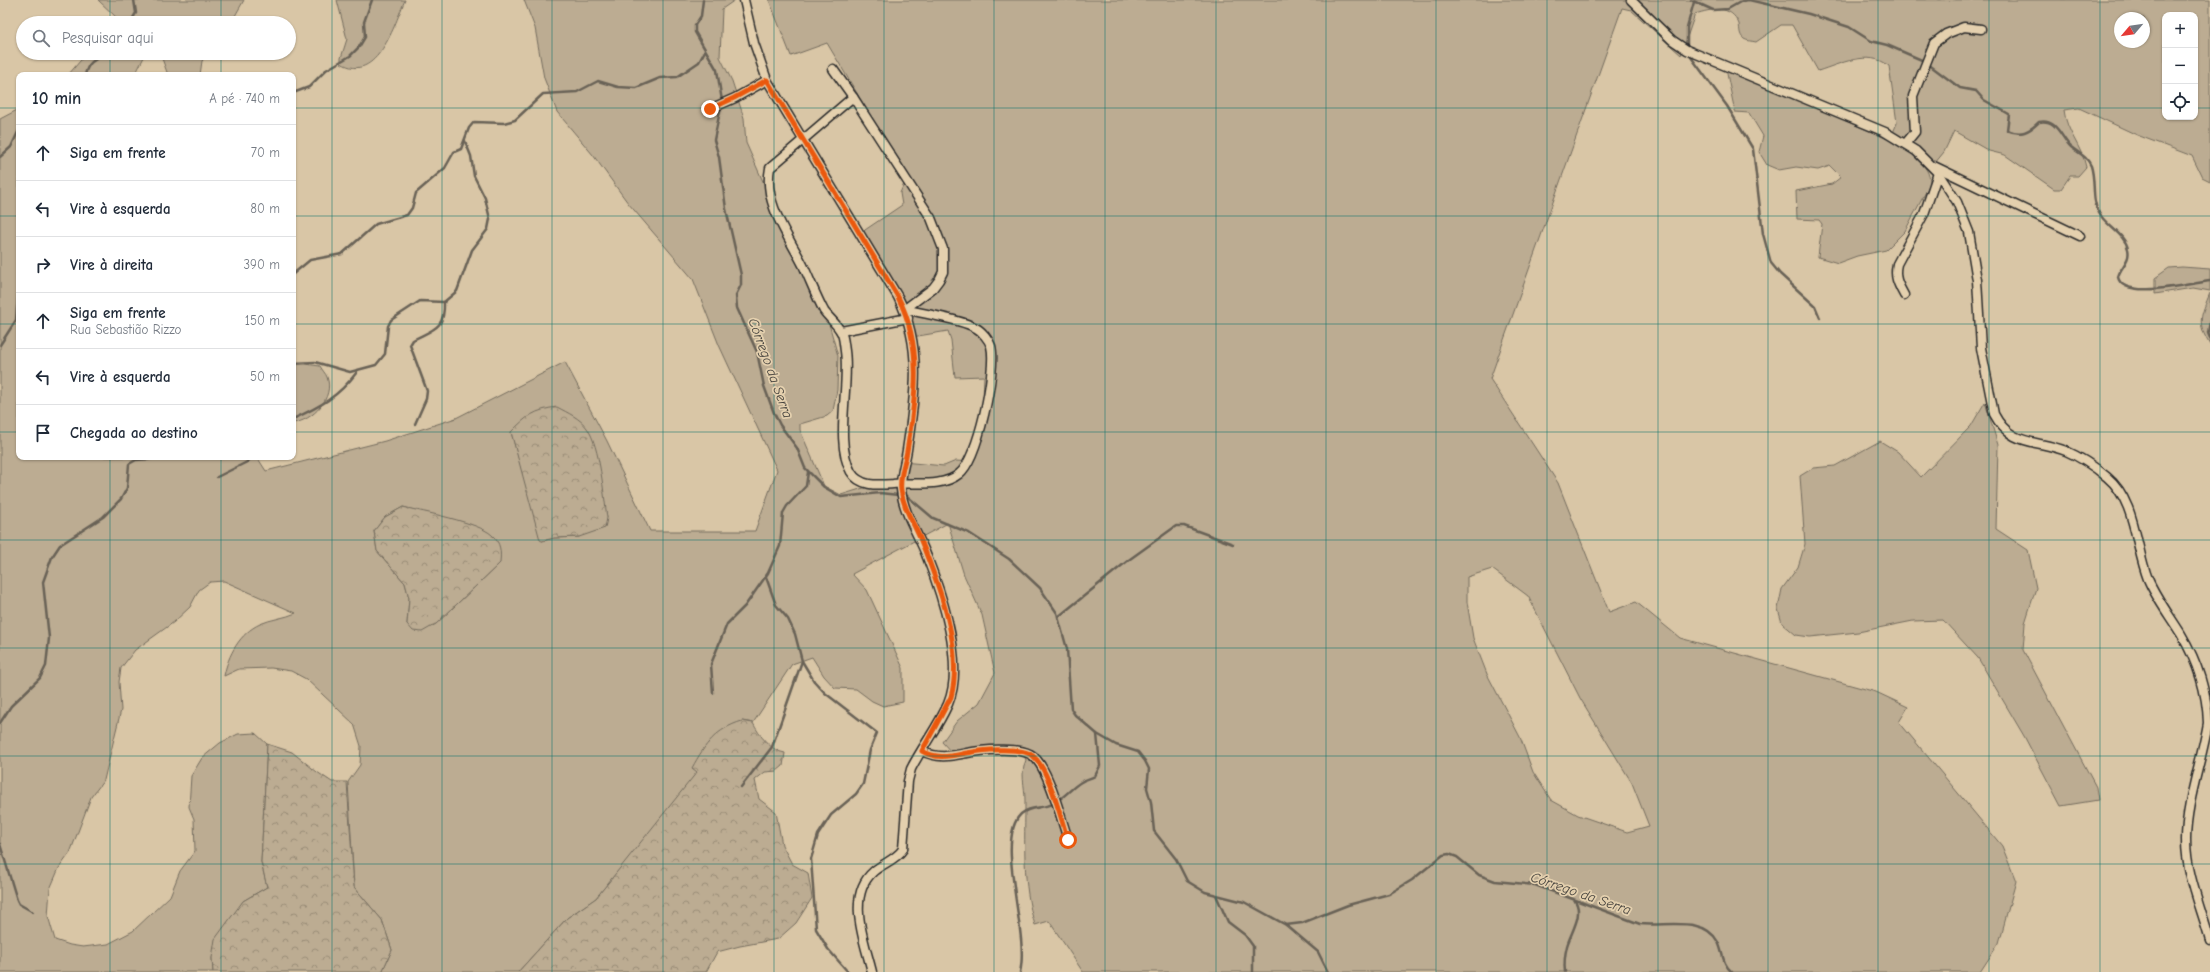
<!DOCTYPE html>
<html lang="pt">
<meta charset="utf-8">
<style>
:root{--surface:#fff;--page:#f6f6f7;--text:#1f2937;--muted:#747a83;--line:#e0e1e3}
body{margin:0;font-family:"Comic Neue",sans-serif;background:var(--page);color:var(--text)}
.controls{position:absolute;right:12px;top:12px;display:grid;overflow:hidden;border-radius:8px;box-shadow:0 1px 3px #0004}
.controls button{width:36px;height:36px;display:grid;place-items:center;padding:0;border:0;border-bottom:1px solid var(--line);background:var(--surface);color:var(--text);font:20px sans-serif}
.compass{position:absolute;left:2114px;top:12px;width:36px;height:36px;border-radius:50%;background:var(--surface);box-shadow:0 1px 3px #0004;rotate:241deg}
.stop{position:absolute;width:12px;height:12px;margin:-9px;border:3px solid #ea580c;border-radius:50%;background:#fff}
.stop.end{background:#ea580c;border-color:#fff;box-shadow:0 1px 4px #0008}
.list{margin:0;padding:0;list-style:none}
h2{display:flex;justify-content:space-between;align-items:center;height:52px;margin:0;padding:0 16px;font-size:17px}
h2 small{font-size:13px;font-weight:400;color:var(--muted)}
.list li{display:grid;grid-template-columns:26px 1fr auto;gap:12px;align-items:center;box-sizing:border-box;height:56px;padding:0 16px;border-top:1px solid var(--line)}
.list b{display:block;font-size:15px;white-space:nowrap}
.list p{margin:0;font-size:13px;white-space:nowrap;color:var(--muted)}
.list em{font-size:13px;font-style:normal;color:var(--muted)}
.icon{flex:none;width:22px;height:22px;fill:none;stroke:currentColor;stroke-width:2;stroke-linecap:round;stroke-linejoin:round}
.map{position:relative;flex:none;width:2210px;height:972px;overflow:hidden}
.search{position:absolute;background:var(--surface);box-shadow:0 1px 3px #0004;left:16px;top:16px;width:280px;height:44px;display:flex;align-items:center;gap:10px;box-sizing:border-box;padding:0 14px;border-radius:22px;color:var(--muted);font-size:15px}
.panel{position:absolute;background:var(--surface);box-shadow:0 1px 3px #0004;left:16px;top:72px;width:280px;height:388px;border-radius:8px}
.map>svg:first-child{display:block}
.green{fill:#bcac92;stroke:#746c5e;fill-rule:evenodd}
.forest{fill:url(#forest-crowns);stroke:#746c5e}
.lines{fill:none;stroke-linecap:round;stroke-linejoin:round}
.stream{stroke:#696257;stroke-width:2.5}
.street-casing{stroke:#2b2b2b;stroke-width:11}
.street{stroke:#e4d0ae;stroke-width:8}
.route{stroke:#ea580c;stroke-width:5}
.grid{fill:none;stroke:#0f766e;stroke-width:1;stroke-opacity:0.55}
.labels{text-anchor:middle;stroke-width:3.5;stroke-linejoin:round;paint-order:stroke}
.water-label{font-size:14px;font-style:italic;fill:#45423d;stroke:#e4d0ae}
</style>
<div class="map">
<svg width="2210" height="972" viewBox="0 0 2210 972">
<defs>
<pattern id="forest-crowns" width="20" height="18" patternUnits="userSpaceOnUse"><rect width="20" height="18" fill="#bcac92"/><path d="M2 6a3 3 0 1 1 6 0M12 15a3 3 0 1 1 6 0" fill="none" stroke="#998c77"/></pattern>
</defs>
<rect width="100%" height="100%" fill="#d9c6a6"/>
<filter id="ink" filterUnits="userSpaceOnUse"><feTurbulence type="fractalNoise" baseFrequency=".025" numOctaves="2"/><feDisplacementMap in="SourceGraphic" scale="8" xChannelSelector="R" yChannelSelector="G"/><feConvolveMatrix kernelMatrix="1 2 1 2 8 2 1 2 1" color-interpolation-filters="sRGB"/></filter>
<g filter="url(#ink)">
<g class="green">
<polygon points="98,0 244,0 231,23 113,23 117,18"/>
<path d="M337 0H405C395 23 377 85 341 63V58L347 39Z"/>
<path d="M524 0H735L722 9 720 57 732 81 744 118 746 143 765 186 822 299 838 356 837 390 833 411 827 416 800 424V430L824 486 841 495 873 485 895 484 903 462 944 466 956 461 972 462 982 423 984 376 955 377 951 340 948 331 912 337 887 279 859 234 902 205 900 193 907 177 827 43 791 56 769 0H2210V181L2202 177 2192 156 2137 135 2079 108 2064 110C2066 131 2082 147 2086 167L2078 176H2070L2061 189H2054L2005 155 1989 151 1954 131 1944 152 1935 163 1892 135 1897 123 1889 66C1869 49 1840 64 1818 71L1792 25H1781L1756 42C1752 41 1747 41 1744 39 1739 35 1740 30 1739 24 1731 4 1712 9 1695 14L1681 55 1631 10 1622 8 1490 379 1558 483 1609 612 1636 602 1680 638 1876 692 1908 707 1899 722 2002 846 2016 881 1999 943 1980 972H1083L1049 921 1035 925C1022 884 1025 842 1025 800 1025 785 1020 774 1026 760L1022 751 953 754 942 742 957 721 979 703 995 673 982 615 964 575 948 523 852 574 867 590 903 668V702L883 706 872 701 856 689 835 688 824 676 812 657 792 664 753 723 742 721 596 898 567 918 518 972H382L392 950 382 920 354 887 348 782 360 765 361 746 354 724 306 679 291 671 271 668 239 669 224 676C228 655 240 633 260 624 271 619 285 618 296 613L224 581 210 582 199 590 190 607 174 622 135 650 121 668 119 682 121 710 104 780 91 797 70 853 59 868 50 889 48 916 55 940 70 945 83 947 108 944 133 931 170 896 180 871 195 851 194 819 189 807 191 776 202 758 220 743 238 734 255 733 267 744 261 862 267 887 243 901 212 958 213 972H0V119L19 109V457H257L266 471 385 441 456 418 565 362 607 441 650 531H755L777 470 719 345 693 279 628 203 593 155 557 112 544 78 535 28ZM2165 15H2195V117H2165ZM2120 18H2144V42H2120ZM511 432 594 445 607 518 579 537 554 538 542 541ZM403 507 471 525 500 563 436 624H407L409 598 405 583 377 551 374 531 385 517ZM1492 569 1528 596 1580 698 1632 783 1649 826 1627 832 1578 815 1551 800 1533 772 1520 737 1487 674 1473 638 1467 602V577Z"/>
<polygon points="87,53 146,53 135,75 68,75"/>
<polygon points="160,53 208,53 202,61 200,75 168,75"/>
<path d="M1726 69 1890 140C1906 150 1931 163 1930 184L1905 231 1886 250 1857 256 1838 263 1818 257 1822 224 1819 220 1797 219 1796 191 1832 184 1841 177 1830 166 1818 170 1796 167 1779 170 1767 165 1759 152 1763 136 1749 113 1735 112Z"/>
<polygon points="2182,267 2210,269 2210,291 2193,288 2155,294 2155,278 2169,268"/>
<path d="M2210 293V345C2196 322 2201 316 2210 293Z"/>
<path d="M305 364 320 366C322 370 326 374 327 377 335 398 312 421 293 423V365Z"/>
<polygon points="1985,402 1998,445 1996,529 2028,550 2036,588 2025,623 2023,650 2096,787 2098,800 2061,806 2024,736 1978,658 1943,620 1913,621 1858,632 1810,637 1796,635 1782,623 1778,609 1782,589 1798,567 1805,544 1800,476 1813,468 1835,466 1880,441 1898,452 1921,477 1971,426"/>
</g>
<g class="forest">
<path d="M557 407C568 413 580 418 587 428 600 446 604 496 607 518L605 528 579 537 554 538 542 541 540 540 511 432C527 416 534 410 557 407Z"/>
<path d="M403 507C423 512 478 522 492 535 501 543 501 552 500 563L436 624 422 632 413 631 407 624 409 598 405 583 377 551 374 531 385 517Z"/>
<path d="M742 721 753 723C759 735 771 751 785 753L783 766 777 771 765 772 755 780 759 799 776 812 782 845 792 864 808 873 812 898 796 923 778 939 740 946 717 952 706 972H518L567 918 596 898 697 772 692 768C705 744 716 729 742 721Z"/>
<polygon points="267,744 292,752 317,772 332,782 347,782 354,887 382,920 392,950 382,972 213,972 212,958 215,939 243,901 267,887 261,862"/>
</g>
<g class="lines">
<g class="stream">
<polyline points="703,0 701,16 695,25 695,32 717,70 722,101"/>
<path d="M1691 0 1713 10 1728 9 1742 1 1749 0 1809 14 1849 27 1871 41 1887 45 1924 61 1960 88 1976 91 1984 100 2009 114 2007 130C2021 136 2029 132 2039 122 2057 118 2061 138 2071 147 2078 153 2087 156 2091 166 2096 181 2091 199 2099 213 2106 226 2125 234 2128 249 2131 261 2120 267 2118 277 2122 301 2192 283 2210 281"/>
<polyline points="130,23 136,13 134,0"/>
<polyline points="1687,48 1687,27 1694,2"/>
<polyline points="1688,53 1727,106 1753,149 1763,234 1771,263 1780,274 1815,306 1820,318"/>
<path d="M85 75C88 61 96 59 108 53"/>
<polyline points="293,93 309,87 326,70 350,56 359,47 365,37 364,22 372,0"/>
<path d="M721 106 714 140 719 157 726 209 741 275V285L736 295 737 308 757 352 764 386 774 413 780 425 797 448 805 468 824 487 841 497 880 493 907 496 933 518 969 533 1009 559 1040 588 1057 613 1067 649 1071 709 1075 715 1097 734 1116 745 1138 752 1145 761 1149 769 1147 788 1151 802 1154 831 1176 859 1187 881 1205 892 1244 902 1286 925 1302 923 1348 905 1389 894 1412 880 1443 855 1449 854 1457 857 1479 875 1495 881 1535 885 1640 924C1665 927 1704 915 1718 942 1723 952 1722 964 1732 972"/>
<polyline points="0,157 11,147 19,130"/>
<polyline points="293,274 310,260 342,254 376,224 407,215 412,208 416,193 445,168 454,152 461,149 469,128 474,122 504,123 515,120 543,94 577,92 598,81 618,87 636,88 660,78 677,77 699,62 705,51"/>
<polyline points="2210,321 2208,333 2210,338"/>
<polyline points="0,345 16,320 19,283"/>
<polyline points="293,363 315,362 350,372 376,365 385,354 388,326 391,320 420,301 444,302 457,291 472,250 488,229 490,219 485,198 474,176 471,156 465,141"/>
<path d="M293 419C321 406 338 397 357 372"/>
<path d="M415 424 426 399 427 391 410 345 413 340C434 329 445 329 444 302"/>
<polyline points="217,477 247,462 252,457"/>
<polyline points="766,577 776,605 788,619 795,634 802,661 814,681 825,693 877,733 870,750 863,784 856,794 831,815 818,835 811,859 816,929 828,949 848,972"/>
<polyline points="1058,617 1130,559 1176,526 1184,526 1233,544"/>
<polyline points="713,693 711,664 727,624 745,606 768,573 780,546 783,513 787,506 806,486 808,472"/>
<polyline points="0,723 11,706 40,678 46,666 49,638 43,582 52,557 60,545 103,517 121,499 127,488 129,464 136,460 178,457"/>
<polyline points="741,787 772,747 802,661"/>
<polyline points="0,844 17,900 19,904 33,912"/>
<polyline points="1216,895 1228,922 1245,935 1253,946 1253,972"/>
<polyline points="1286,925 1318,952 1328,972"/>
<path d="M1020 972C1030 933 994 840 1021 814 1029 806 1042 809 1052 804 1063 799 1071 788 1081 782 1085 779 1090 779 1095 776L1100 766 1097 734"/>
<path d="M1565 972C1564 964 1565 954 1567 946 1571 932 1584 914 1575 901"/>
</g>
<defs>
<g id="street">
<path d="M744 0 754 43 767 80 898 297C923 346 915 398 907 450 905 463 900 477 901 489 903 513 919 535 927 557 942 595 965 664 948 704 938 727 922 747 911 769L908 781 903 849C896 860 883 863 874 871 845 896 865 942 872 972"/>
<path d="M1631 0 1672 40 1687 50 1885 132 1916 151 1938 173 1957 202 1969 232 1977 280 1981 348 1994 414C2011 447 2036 439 2066 451 2080 457 2095 467 2107 477 2136 501 2135 546 2148 579 2156 598 2170 616 2181 634 2197 661 2207 692 2208 723 2202 760 2186 803 2186 840 2186 874 2201 907 2210 940"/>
<polyline points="833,69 853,97"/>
<path d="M853 97 931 218 943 249V272L939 280 933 288 905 309C923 314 961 319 976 328 982 331 989 340 991 346 997 369 978 460 959 474 942 488 914 482 893 484 878 485 860 487 851 472 834 442 850 386 845 351 844 345 844 337 841 332 837 324 829 318 824 311 816 296 810 280 803 265 788 235 763 203 770 168Z"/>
<polyline points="710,109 735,98 767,80"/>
<polyline points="1905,144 1915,132 1913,96 1934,43 1946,34 1964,27 1981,29"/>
<polyline points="1934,166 2080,236"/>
<path d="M1904 295C1898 284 1894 277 1897 264L1924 214 1938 173"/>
<polyline points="841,331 908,318"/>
<path d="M922 751C937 759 951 756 967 753 982 750 1017 747 1030 754 1048 763 1061 820 1068 839"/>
</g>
</defs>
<use href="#street" class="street-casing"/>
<use href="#street" class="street"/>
</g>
</g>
<g class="lines" filter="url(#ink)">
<path class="route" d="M710 109 734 98 767 80 898 297C923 346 916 398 907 451 905 463 899 477 901 490 903 507 913 522 920 538 938 583 964 648 951 697L922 751C937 760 951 756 967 753 982 750 1017 747 1030 754 1048 763 1061 820 1068 840"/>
</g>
<path class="grid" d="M110 0V23M221 0V23M332 0V972M442 0V972M552 0V972M663 0V972M774 0V972M884 0V972M994 0V972M1105 0V972M1216 0V972M1326 0V972M1436 0V972M1547 0V972M1658 0V972M1768 0V972M1878 0V972M1989 0V972M2100 0V972M110 53V75M221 53V75M0 108H19M293 108H2165M2195 108H2210M0 216H19M293 216H2210M0 324H19M293 324H2210M0 432H19M293 432H2210M110 457V972M221 457V972M0 540H2210M0 648H2210M0 756H2210M0 864H2210"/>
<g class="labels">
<g class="water-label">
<text transform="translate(771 368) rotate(70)" y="5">Córrego da Serra</text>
<text transform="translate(1581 893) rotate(19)" y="5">Córrego da Serra</text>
</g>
</g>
</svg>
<div class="controls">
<button>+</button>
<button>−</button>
<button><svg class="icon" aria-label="locate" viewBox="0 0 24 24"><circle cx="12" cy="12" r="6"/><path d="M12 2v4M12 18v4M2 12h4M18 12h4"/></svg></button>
</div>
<svg class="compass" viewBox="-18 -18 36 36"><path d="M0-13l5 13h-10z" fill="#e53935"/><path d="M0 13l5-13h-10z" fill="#747a83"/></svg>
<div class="stop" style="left:1068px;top:840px"></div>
<div class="stop end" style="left:710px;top:109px"></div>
<div class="search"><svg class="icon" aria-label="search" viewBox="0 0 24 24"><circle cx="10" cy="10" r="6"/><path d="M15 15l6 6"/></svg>Pesquisar aqui</div>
<section class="panel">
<h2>10 min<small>A pé · 740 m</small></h2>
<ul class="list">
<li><svg class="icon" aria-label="ahead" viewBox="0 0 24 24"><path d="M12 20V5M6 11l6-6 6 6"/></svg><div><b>Siga em frente</b></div><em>70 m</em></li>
<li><svg class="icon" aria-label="left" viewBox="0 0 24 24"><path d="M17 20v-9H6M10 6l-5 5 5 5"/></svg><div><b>Vire à esquerda</b></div><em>80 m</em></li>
<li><svg class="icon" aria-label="right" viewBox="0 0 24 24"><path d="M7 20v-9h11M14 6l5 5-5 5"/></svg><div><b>Vire à direita</b></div><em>390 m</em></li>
<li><svg class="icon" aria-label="ahead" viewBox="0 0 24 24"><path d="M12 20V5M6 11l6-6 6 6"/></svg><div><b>Siga em frente</b><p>Rua Sebastião Rizzo</p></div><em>150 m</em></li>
<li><svg class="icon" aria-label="left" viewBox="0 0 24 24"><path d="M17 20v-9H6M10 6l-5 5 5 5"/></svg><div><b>Vire à esquerda</b></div><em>50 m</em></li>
<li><svg class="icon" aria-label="arrive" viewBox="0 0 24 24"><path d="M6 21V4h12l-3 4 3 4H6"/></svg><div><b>Chegada ao destino</b></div></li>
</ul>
</section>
</div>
